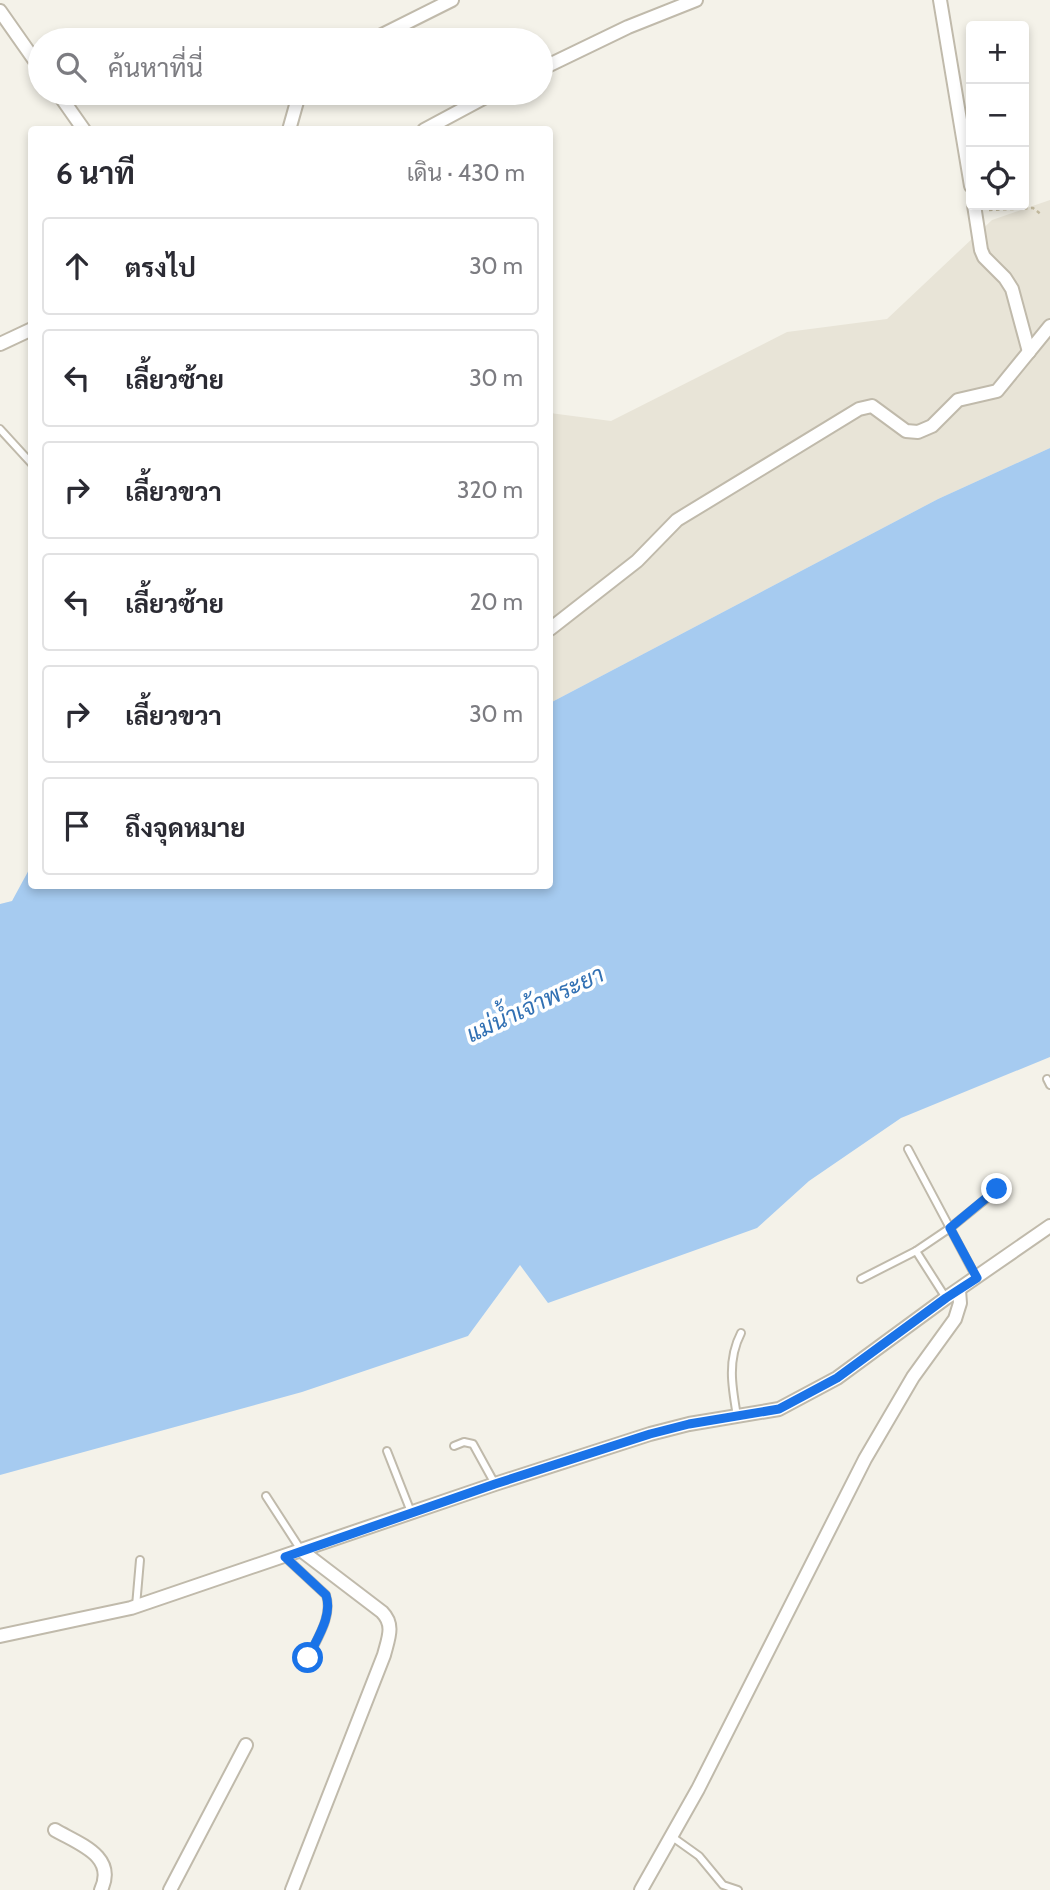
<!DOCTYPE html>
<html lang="th">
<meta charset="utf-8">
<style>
:root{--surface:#fff;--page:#f2f2f3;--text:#2b2b33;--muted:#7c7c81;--line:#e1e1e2}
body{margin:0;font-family:Cabin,Sarabun,sans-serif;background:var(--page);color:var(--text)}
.controls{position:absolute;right:21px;top:21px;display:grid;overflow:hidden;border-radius:7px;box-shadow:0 4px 10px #0003}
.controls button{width:63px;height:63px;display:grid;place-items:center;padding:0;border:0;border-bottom:2px solid var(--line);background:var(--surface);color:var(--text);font:35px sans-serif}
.stop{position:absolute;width:21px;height:21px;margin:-16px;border:5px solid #1a73e8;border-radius:50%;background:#fff}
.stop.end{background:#1a73e8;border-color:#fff;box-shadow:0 2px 7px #0008}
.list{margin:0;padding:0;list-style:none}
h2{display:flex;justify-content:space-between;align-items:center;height:91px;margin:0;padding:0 28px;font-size:30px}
h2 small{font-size:23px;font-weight:400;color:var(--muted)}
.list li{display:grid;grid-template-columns:46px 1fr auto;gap:21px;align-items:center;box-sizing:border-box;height:98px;margin:0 14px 14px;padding:0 14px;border:2px solid var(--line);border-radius:7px}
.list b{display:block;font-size:26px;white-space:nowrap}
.list em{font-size:23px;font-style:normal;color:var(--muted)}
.icon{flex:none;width:38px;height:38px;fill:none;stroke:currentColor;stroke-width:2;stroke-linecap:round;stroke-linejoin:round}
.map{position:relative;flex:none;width:1050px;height:1890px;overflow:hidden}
.search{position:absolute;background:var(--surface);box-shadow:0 4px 10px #0003;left:28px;top:28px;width:525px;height:77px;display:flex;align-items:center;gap:18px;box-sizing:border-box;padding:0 24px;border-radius:38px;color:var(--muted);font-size:26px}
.panel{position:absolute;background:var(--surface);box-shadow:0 4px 10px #0003;left:28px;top:126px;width:525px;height:763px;border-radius:7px}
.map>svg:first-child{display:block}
.residential{fill:#e8e4d7}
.water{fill:#a6cbf0}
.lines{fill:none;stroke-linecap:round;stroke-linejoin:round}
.lane-casing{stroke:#c0baab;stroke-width:10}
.street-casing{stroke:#c0baab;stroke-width:16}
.path{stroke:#c1b89d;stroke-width:2.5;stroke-dasharray:3.5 3.5;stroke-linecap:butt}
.lane{stroke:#fff;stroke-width:6}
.street{stroke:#fff;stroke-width:12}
.route{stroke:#1a73e8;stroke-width:9}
.labels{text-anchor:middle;stroke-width:7;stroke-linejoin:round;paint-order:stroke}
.water-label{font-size:23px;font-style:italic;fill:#3170b3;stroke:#fff}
</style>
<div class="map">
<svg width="1050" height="1890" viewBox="0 0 1050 1890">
<rect width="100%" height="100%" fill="#f4f2e9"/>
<polygon class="residential" points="1050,200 1050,448 938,499 550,703 550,413 611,421 787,332 887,319 992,220"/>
<polygon class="water" points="1050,448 1050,1057 901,1118 809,1181 757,1228 548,1303 520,1265 468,1336 302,1392 0,1475 0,904 12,901 31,866 32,886 550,886 550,703 938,499"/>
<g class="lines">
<defs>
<g id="lane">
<polyline points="0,429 32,464"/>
<polyline points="1047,1079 1050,1085"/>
<polyline points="908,1149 976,1277"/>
<polyline points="916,1251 950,1228 997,1190"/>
<polyline points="861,1279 916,1251 946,1298"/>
<path d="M737 1416C732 1387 727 1360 741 1333"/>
<polyline points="454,1446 464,1442 473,1444 495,1484"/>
<polyline points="387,1451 411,1512"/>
<polyline points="266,1496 301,1550"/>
<path d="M285 1557 326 1595C333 1616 317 1639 308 1658"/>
<polyline points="136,1606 140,1560"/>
<polyline points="671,1836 699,1856 723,1885 738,1890"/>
</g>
<g id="street">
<polyline points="940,0 971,186"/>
<polyline points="0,11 40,68"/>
<polyline points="372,40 452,0"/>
<polyline points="541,69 628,27 696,0"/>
<polyline points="58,93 84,130"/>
<polyline points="289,130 298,98 302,93"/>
<polyline points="424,130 493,93"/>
<polyline points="974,205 981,250 984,257 1005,278 1012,289 1029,352"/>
<polyline points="0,344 32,329"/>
<polyline points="550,629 637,561 677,520 859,409 872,406 906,431 918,432 932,426 958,400 997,391 1050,326"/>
<polyline points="0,1636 131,1608 495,1484 650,1434 689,1424 779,1409 837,1378 946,1298 1050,1226"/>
<path d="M55 1830C79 1844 117 1856 101 1890"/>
<polyline points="170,1890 246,1745"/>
<path d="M292 1890 384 1655C388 1639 395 1625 382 1612L302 1551"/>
<polyline points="641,1890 698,1789 865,1459 913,1377 955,1319 960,1303 959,1290"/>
</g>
</defs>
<use href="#lane" class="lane-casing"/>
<use href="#street" class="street-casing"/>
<polyline class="path" points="989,210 1033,208 1042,215"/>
<use href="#lane" class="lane"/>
<use href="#street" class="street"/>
</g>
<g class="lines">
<path class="route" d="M308 1658C317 1638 333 1616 326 1595L285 1557 495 1484 650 1434 689 1424 779 1409 837 1378 946 1298 977 1278 950 1228 997 1189"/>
</g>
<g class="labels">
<g class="water-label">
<text transform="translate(535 1004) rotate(-25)" y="8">แม่น้ำเจ้าพระยา</text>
</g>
</g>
</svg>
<div class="controls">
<button>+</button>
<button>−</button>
<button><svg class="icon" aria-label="locate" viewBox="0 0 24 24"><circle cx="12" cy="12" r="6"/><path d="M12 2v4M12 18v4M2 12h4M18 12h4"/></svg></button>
</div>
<div class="stop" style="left:308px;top:1658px"></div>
<div class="stop end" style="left:997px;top:1189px"></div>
<div class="search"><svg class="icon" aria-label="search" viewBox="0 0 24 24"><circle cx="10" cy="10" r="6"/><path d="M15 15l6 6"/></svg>ค้นหาที่นี่</div>
<section class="panel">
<h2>6 นาที<small>เดิน · 430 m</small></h2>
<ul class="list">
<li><svg class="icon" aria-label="ahead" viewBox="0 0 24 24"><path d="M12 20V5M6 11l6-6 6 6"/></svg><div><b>ตรงไป</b></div><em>30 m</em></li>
<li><svg class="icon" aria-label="left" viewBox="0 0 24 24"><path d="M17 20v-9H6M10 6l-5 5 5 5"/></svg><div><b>เลี้ยวซ้าย</b></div><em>30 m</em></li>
<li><svg class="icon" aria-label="right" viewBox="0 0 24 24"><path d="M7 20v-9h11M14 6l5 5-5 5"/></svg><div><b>เลี้ยวขวา</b></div><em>320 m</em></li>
<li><svg class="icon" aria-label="left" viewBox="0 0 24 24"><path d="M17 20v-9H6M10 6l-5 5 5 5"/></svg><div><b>เลี้ยวซ้าย</b></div><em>20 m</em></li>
<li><svg class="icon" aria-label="right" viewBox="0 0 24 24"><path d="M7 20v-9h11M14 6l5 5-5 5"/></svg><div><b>เลี้ยวขวา</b></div><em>30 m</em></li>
<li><svg class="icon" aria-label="arrive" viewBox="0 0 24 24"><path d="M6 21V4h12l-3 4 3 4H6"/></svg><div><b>ถึงจุดหมาย</b></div></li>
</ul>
</section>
</div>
